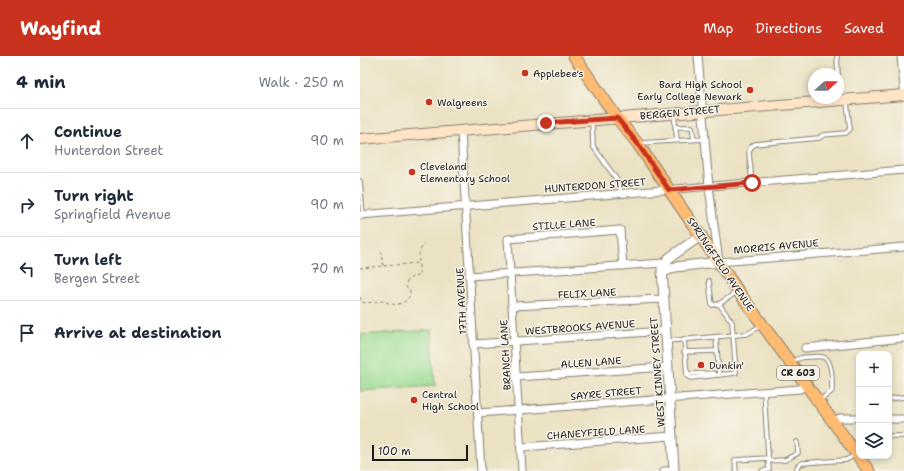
<!DOCTYPE html>
<meta charset="utf-8">
<style>
:root{--surface:#fff;--page:#f6f6f7;--text:#1f2937;--muted:#747a83;--line:#e0e1e3;--accent:#c8321e}
body{margin:0;font-family:"Shantell Sans",sans-serif;background:var(--page);color:var(--text)}
.controls{position:absolute;right:12px;bottom:12px;display:grid;overflow:hidden;border-radius:8px;box-shadow:0 2px 6px #0003}
.controls button{width:36px;height:36px;display:grid;place-items:center;padding:0;border:0;border-bottom:1px solid var(--line);background:var(--surface);color:var(--text);font:20px sans-serif}
.compass{position:absolute;left:448px;top:12px;width:36px;height:36px;border-radius:50%;background:var(--surface);box-shadow:0 2px 6px #0003;rotate:69deg}
.scale{position:absolute;left:12px;bottom:10px;width:96px;box-sizing:border-box;padding-left:4px;border:2px solid #1c1c1c;border-top:0;font-size:11px;line-height:14px;white-space:nowrap;color:#1c1c1c;-webkit-text-stroke:3px #f7f3e8;paint-order:stroke}
.stop{position:absolute;width:12px;height:12px;margin:-9px;border:3px solid #c8321e;border-radius:50%;background:#fff}
.stop.end{background:#c8321e;border-color:#fff;box-shadow:0 1px 4px #0008}
.list{margin:0;padding:0;list-style:none}
h2{display:flex;justify-content:space-between;align-items:center;height:52px;margin:0;padding:0 16px;font-size:17px}
h2 small{font-size:13px;font-weight:400;color:var(--muted)}
.list li{display:grid;grid-template-columns:26px 1fr auto;gap:12px;align-items:center;box-sizing:border-box;height:64px;padding:0 16px;border-top:1px solid var(--line)}
.list b{display:block;font-size:15px;white-space:nowrap}
.list p{margin:0;font-size:13px;white-space:nowrap;color:var(--muted)}
.list em{font-size:13px;font-style:normal;color:var(--muted)}
.icon{flex:none;width:22px;height:22px;fill:none;stroke:currentColor;stroke-width:2;stroke-linecap:round;stroke-linejoin:round}
.map{position:relative;flex:none;width:544px;height:415px;overflow:hidden}
header{display:flex;align-items:center;gap:24px;box-sizing:border-box;height:56px;padding:0 20px;background:var(--accent);color:#fff}
header strong{font-size:19px}
nav{display:flex;gap:22px;margin-inline-start:auto;font-size:14px}
main{display:flex}
aside{flex:1;background:var(--surface)}
.map>svg:first-child{display:block}
.green{fill:#9bdd94;stroke:#5c7c58}
.lines{fill:none;stroke-linecap:round;stroke-linejoin:round}
.service-casing{stroke:#847f70;stroke-width:5.5}
.minor-casing{stroke:#847f70;stroke-width:9}
.tertiary-casing{stroke:#847f70;stroke-width:11}
.secondary-casing{stroke:#847f70;stroke-width:12}
.primary-casing{stroke:#847f70;stroke-width:13}
.path{stroke:#847f70;stroke-width:1;stroke-dasharray:3 3;stroke-linecap:butt}
.service{stroke:#fff;stroke-width:3.5}
.minor{stroke:#fff;stroke-width:7}
.tertiary{stroke:#fff;stroke-width:9}
.secondary{stroke:#ffe4c6;stroke-width:10}
.primary{stroke:#ffbb71;stroke-width:11}
.route{stroke:#c8321e;stroke-width:5}
.poi-dot{fill:#c8321e;stroke:#f7f3e8;stroke-width:1.5}
.labels{text-anchor:middle;stroke-width:3;stroke-linejoin:round;paint-order:stroke}
.shield{fill:#f7f3e8;stroke:#5e5c59;stroke-width:1}
.shield-label{font-size:9px;font-weight:bold;fill:#1c1c1c}
.poi-label{font-size:10px;fill:#1c1c1c;stroke:#f7f3e8;text-anchor:start}
.street-label{font-size:10px;fill:#1c1c1c;stroke:#f7f3e8}
</style>
<header>
<strong>Wayfind</strong>
<nav><a>Map</a><a>Directions</a><a>Saved</a></nav>
</header>
<main>
<aside>
<h2>4 min<small>Walk · 250 m</small></h2>
<ul class="list">
<li><svg class="icon" aria-label="ahead" viewBox="0 0 24 24"><path d="M12 20V5M6 11l6-6 6 6"/></svg><div><b>Continue</b><p>Hunterdon Street</p></div><em>90 m</em></li>
<li><svg class="icon" aria-label="right" viewBox="0 0 24 24"><path d="M7 20v-9h11M14 6l5 5-5 5"/></svg><div><b>Turn right</b><p>Springfield Avenue</p></div><em>90 m</em></li>
<li><svg class="icon" aria-label="left" viewBox="0 0 24 24"><path d="M17 20v-9H6M10 6l-5 5 5 5"/></svg><div><b>Turn left</b><p>Bergen Street</p></div><em>70 m</em></li>
<li><svg class="icon" aria-label="arrive" viewBox="0 0 24 24"><path d="M6 21V4h12l-3 4 3 4H6"/></svg><div><b>Arrive at destination</b></div></li>
</ul>
</aside>
<div class="map">
<svg width="544" height="415" viewBox="0 0 544 415">
<rect width="100%" height="100%" fill="#f7f3e8"/>
<filter id="ink" filterUnits="userSpaceOnUse"><feTurbulence type="fractalNoise" baseFrequency=".025" numOctaves="2"/><feDisplacementMap in="SourceGraphic" scale="8" xChannelSelector="R" yChannelSelector="G"/><feConvolveMatrix kernelMatrix="1 2 1 2 8 2 1 2 1" color-interpolation-filters="sRGB"/></filter>
<filter id="wash" filterUnits="userSpaceOnUse"><feTurbulence type="fractalNoise" baseFrequency=".012" numOctaves="4" result="noise"/><feDisplacementMap in="SourceGraphic" scale="16" xChannelSelector="R" yChannelSelector="G"/><feGaussianBlur stdDeviation="0.9" result="paint"/><feColorMatrix in="noise" values="0 0 0 0 0 0 0 0 0 0 0 0 0 0 0 0 0 1.4 0 .05"/><feComposite in="paint" operator="in"/></filter>
<g filter="url(#wash)">
<rect width="100%" height="100%" fill="#ebe2c3"/>
<polygon class="green" points="71,274 75,330 0,335 0,279"/>
</g>
<g filter="url(#ink)">
<g class="lines">
<defs>
<g id="service">
<polyline points="477,0 478,18"/>
<polyline points="478,21 479,31"/>
<polyline points="314,58 317,84"/>
<polyline points="232,65 233,90 259,127 261,137"/>
<polyline points="315,71 332,71 334,83"/>
<polyline points="280,87 345,83"/>
<polyline points="0,125 3,159"/>
<polyline points="392,127 389,96 391,91 395,88 459,82 463,79 486,77 490,73 487,46"/>
<polyline points="349,225 352,249 359,248 377,236"/>
<polyline points="356,281 359,319"/>
<polyline points="324,283 327,320 331,322 376,317 372,266 359,248"/>
<polyline points="307,285 387,278 402,269"/>
<polyline points="324,296 357,295"/>
<path d="M432 306C437 302 442 301 449 301 454 301 461 299 465 302 473 306 472 327 472 335L459 345"/>
<polyline points="327,315 329,318 353,317 355,319"/>
<polyline points="529,343 544,341"/>
<polyline points="531,380 544,380"/>
<polyline points="408,405 425,404 438,397 437,386"/>
<polyline points="376,415 375,404 408,402"/>
<polyline points="402,415 409,414 404,336"/>
<polyline points="437,415 437,411 442,407 486,404 495,399"/>
</g>
<g id="minor">
<polyline points="338,0 349,131 359,206 544,191"/>
<polyline points="541,0 544,32"/>
<polyline points="101,75 121,415"/>
<polyline points="0,159 544,114"/>
<polyline points="109,220 303,207"/>
<polyline points="152,250 303,243"/>
<polyline points="113,288 305,275"/>
<polyline points="445,292 544,282"/>
<polyline points="157,321 307,311"/>
<polyline points="118,357 440,333 446,328"/>
<polyline points="529,363 544,363"/>
<polyline points="473,365 480,362 499,362"/>
<polyline points="162,391 312,380"/>
<polyline points="162,415 148,183 260,174 263,210"/>
<polyline points="304,415 314,414"/>
</g>
<g id="tertiary">
<polyline points="302,217 315,211 359,206"/>
<polyline points="314,415 302,211 309,202 342,179"/>
</g>
<polyline id="secondary" points="0,83 544,39"/>
<polyline id="primary" points="214,0 257,62 278,88 378,235 509,415"/>
</defs>
<use href="#service" class="service-casing"/>
<use href="#minor" class="minor-casing"/>
<use href="#tertiary" class="tertiary-casing"/>
<use href="#secondary" class="secondary-casing"/>
<use href="#primary" class="primary-casing"/>
<g class="path">
<polyline points="21,195 23,210"/>
<polyline points="0,212 58,207"/>
<polyline points="0,241 2,246 6,247 21,245 36,249 44,246 50,240 50,234 46,231 47,225 52,221 59,220 59,198 63,188"/>
</g>
<use href="#service" class="service"/>
<use href="#minor" class="minor"/>
<use href="#tertiary" class="tertiary"/>
<use href="#secondary" class="secondary"/>
<use href="#primary" class="primary"/>
</g>
</g>
<g class="lines" filter="url(#ink)">
<polyline class="route" points="186,67 257,62 278,88 309,134 392,127"/>
</g>
<g class="poi-dot">
<circle cx="165" cy="17" r="4"/>
<circle cx="390" cy="34" r="4"/>
<circle cx="69" cy="46" r="4"/>
<circle cx="52" cy="116" r="4"/>
<circle cx="341" cy="309" r="4"/>
<circle cx="54" cy="344" r="4"/>
</g>
<g class="labels">
<rect class="shield" x="417" y="310" width="42" height="14" rx="3"/>
<g class="shield-label">
<text x="438" y="320">CR 603</text>
</g>
<g class="poi-label">
<text x="173" y="21">Applebee's</text>
<text x="382" y="32" text-anchor="end">Bard High School<tspan x="382" dy="12">Early College Newark</tspan></text>
<text x="77" y="50">Walgreens</text>
<text x="60" y="114">Cleveland<tspan x="60" dy="12">Elementary School</tspan></text>
<text x="349" y="313">Dunkin'</text>
<text x="62" y="342">Central<tspan x="62" dy="12">High School</tspan></text>
</g>
<g class="street-label">
<text transform="translate(320 56) rotate(-5)" y="4">BERGEN STREET</text>
<text transform="translate(235 129) rotate(-4)" y="4">HUNTERDON STREET</text>
<text transform="translate(204 168) rotate(-4)" y="4">STILLE LANE</text>
<text transform="translate(416 190) rotate(-5)" y="4">MORRIS AVENUE</text>
<text transform="translate(361 208) rotate(56)" y="4">SPRINGFIELD AVENUE</text>
<text transform="translate(227 237) rotate(-3)" y="4">FELIX LANE</text>
<text transform="translate(101 245) rotate(-93)" y="4">17TH AVENUE</text>
<text transform="translate(220 271) rotate(-4)" y="4">WESTBROOKS AVENUE</text>
<text transform="translate(145 299) rotate(-93)" y="4">BRANCH LANE</text>
<text transform="translate(231 306) rotate(-4)" y="4">ALLEN LANE</text>
<text transform="translate(297 316) rotate(-94)" y="4">WEST KINNEY STREET</text>
<text transform="translate(246 337) rotate(-5)" y="4">SAYRE STREET</text>
<text transform="translate(236 376) rotate(-4)" y="4">CHANEYFIELD LANE</text>
</g>
</g>
</svg>
<div class="controls">
<button>+</button>
<button>−</button>
<button><svg class="icon" aria-label="layers" viewBox="0 0 24 24"><path d="M12 4l9 5-9 5-9-5zM3 14l9 5 9-5"/></svg></button>
</div>
<svg class="compass" viewBox="-18 -18 36 36"><path d="M0-13l5 13h-10z" fill="#e53935"/><path d="M0 13l5-13h-10z" fill="#747a83"/></svg>
<div class="scale">100 m</div>
<div class="stop" style="left:392px;top:127px"></div>
<div class="stop end" style="left:186px;top:67px"></div>
</div>
</main>
